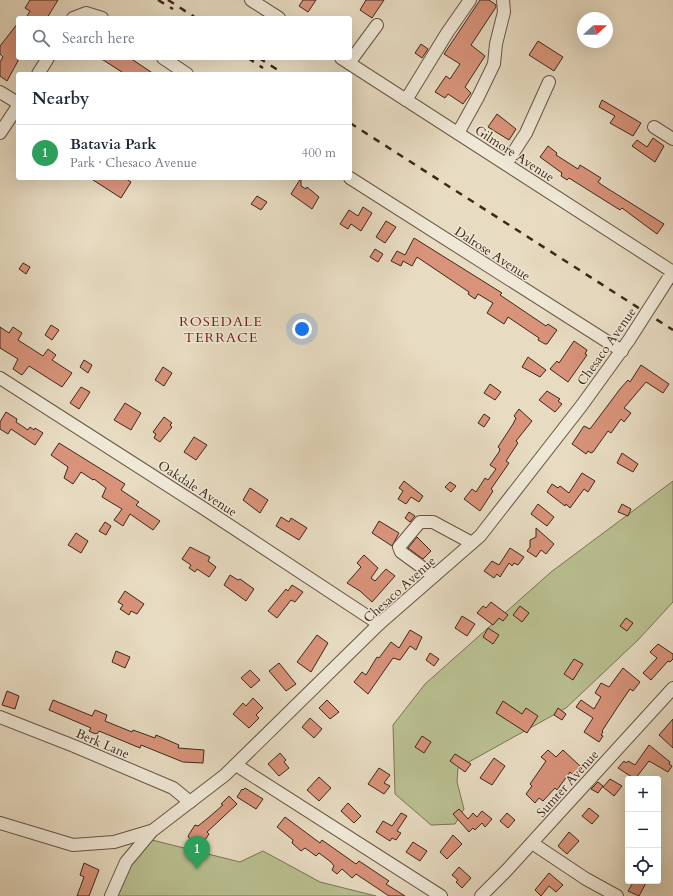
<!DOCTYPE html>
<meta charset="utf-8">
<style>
:root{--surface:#fff;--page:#f2f2f3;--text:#1f2937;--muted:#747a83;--line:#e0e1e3;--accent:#8f2418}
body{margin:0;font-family:Cardo,serif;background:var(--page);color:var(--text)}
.controls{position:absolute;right:12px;bottom:12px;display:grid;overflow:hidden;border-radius:4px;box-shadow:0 4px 16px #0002}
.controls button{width:36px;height:36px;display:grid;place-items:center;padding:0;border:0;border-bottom:1px solid var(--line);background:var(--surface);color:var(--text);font:20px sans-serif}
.compass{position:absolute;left:577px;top:12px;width:36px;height:36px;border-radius:50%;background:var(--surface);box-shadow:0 4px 16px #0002;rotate:69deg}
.you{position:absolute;left:302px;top:329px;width:14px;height:14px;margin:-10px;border:3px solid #fff;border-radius:50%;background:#1a73e8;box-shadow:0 0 0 6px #1a73e833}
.badge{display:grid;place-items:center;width:26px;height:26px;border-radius:50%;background:var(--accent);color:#fff;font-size:13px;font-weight:700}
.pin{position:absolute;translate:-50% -33px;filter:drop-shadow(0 1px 2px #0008)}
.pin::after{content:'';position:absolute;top:21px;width:14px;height:12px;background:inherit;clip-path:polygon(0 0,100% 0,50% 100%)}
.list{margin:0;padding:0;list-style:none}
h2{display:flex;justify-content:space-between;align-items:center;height:52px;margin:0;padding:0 16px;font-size:17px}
h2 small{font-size:13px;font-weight:400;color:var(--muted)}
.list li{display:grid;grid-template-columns:26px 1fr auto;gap:12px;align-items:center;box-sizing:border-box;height:56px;padding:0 16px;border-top:1px solid var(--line)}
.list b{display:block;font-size:15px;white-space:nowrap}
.list p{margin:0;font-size:13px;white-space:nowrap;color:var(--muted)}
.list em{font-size:13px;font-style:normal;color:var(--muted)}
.icon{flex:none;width:22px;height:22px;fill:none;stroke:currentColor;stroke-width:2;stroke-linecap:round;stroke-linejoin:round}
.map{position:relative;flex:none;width:673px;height:896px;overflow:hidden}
.search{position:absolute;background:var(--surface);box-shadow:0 4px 16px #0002;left:16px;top:16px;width:336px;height:44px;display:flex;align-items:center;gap:10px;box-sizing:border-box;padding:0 14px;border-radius:4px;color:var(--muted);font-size:15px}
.panel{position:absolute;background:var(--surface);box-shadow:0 4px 16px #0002;left:16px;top:72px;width:336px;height:108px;border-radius:4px}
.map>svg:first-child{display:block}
.green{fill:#b9bf90;stroke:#7c7354}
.building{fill:#d8937a;stroke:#3e2718}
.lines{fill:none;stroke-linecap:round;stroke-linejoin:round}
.minor-casing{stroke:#685442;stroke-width:14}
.minor{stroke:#efe8d7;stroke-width:12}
.rail{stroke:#3e2718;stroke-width:2.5;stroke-dasharray:7 7;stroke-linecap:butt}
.minor-bridge-casing{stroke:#685442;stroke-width:14;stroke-linecap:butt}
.minor-bridge{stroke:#efe8d7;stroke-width:12}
.labels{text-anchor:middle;stroke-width:3;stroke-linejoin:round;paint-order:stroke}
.street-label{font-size:13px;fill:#3e2718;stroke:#efe8d7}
.neighbourhood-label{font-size:14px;letter-spacing:1px;fill:#7a1f14;stroke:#efe8d7}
</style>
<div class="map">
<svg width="673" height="896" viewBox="0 0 673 896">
<rect width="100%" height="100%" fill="#e7dbc1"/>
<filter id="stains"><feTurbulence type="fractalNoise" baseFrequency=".005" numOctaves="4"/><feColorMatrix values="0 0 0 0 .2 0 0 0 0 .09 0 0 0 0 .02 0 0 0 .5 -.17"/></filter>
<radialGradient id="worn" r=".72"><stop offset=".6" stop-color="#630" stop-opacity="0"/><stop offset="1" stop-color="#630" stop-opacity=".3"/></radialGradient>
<g class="green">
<polygon points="673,481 673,602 638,640 566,708 458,768 457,782 464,809 455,824 431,825 395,794 393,725 425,684 551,572"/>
<polygon points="148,839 240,862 263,851 320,882 376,896 115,896 123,874"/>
</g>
<g class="building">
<polygon points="30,0 58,0 47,18 26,18 30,11 25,8"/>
<polygon points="303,0 316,0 308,12 299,6"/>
<polygon points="366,0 384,0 372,18 360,10"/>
<polygon points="480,0 489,0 496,5 496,7 471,45 485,56 465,87 471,93 463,104 448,94 445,98 435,92 446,76 450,79 460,64 444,54"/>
<polygon points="18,23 18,61 7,81 0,76 0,62 3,57 0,54 0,46"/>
<polygon points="538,41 563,57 554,71 529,55"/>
<polygon points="421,44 428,49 422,58 415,53"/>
<polygon points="100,58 130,58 154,74 125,74"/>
<polygon points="602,100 641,123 633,136 610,123 615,116 599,107"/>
<polygon points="497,114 516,129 509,140 488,127"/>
<polygon points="653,138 664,146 655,162 632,146 637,140 647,147"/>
<polygon points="548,146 557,153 556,155 578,169 580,165 601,178 598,182 602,185 664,224 657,234 622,208 620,210 569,178 567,180 561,176 562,173 540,157"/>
<polygon points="90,178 125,178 131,182 121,198"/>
<polygon points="301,178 301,186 306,189 307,187 319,197 312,209 291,194"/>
<polygon points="257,196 267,202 261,210 251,204"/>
<polygon points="363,207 372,213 361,231 351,224 348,229 340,224 349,210 358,216"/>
<polygon points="386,221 396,227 385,243 376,237"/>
<polygon points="414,238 502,293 500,295 546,326 548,324 557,330 547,344 545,344 538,340 539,338 508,317 504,324 487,313 493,303 478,294 475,299 468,294 469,292 417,257 412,266 403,261 401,266 391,261 397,251 405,255"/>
<polygon points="375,249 383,254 378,262 370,257"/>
<polygon points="23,263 30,267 26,274 19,269"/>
<polygon points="51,325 59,330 52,340 45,335"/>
<polygon points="0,327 9,333 13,327 22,333 18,340 43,356 48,349 56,355 52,360 72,373 62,387 29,366 22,375 13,369 18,359 0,348"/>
<polygon points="574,341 587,350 585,354 587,355 568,382 550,369 557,361 559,363"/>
<polygon points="528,357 546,370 540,377 522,367"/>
<polygon points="84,360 92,365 88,373 80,367"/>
<polygon points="641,365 669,384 663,393 646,382 624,408 631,413 624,422 621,419 611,433 608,431 593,452 591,453 588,451 586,454 575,446 572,444 584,426 590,429 620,389 628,380 630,382"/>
<polygon points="163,367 172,373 164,386 155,380"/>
<polygon points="490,384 501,392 495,400 484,393"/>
<polygon points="81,387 90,392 79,409 70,403"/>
<polygon points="547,391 560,399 558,401 562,404 555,412 539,400"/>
<polygon points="125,403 141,413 131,430 114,420"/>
<polygon points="519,409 532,421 516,441 518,443 506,461 509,463 491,489 493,491 480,511 464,499 472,489 476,492 485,478 488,480 496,469 490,465 499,452 500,449 498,447 513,424 516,418 514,416"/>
<polygon points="6,412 17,419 16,422 28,430 30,427 34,430 35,428 43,433 35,445 11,429 8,434 0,429 0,422"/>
<polygon points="484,414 490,418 484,427 478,423"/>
<polygon points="164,417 172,423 170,425 172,427 160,442 154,438 156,434 153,432"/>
<polygon points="194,437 207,445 196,460 184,452"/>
<polygon points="59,443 125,484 121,490 139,502 136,505 160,521 153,530 130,514 123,526 114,520 122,509 102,497 106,488 94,479 93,480 81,472 73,484 64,478 68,467 51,455"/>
<polygon points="622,453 638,464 633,472 617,463"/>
<polygon points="582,473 595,481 588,492 584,489 570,508 566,504 565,506 547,492 552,484 558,488 560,486 569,493"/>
<polygon points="404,481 423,496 419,502 411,497 406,504 398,499 403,491 399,488"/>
<polygon points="450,482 456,486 451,492 445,487"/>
<polygon points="250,488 268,500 260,513 243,500"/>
<polygon points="538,504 554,517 547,526 531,514"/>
<polygon points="622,504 631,509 628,516 618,512"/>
<polygon points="409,512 415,516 410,522 405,518"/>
<polygon points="281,517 289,522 291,518 307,528 299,540 276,526"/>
<polygon points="379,521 399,533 392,546 372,533"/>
<polygon points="105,522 111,526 106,535 99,531"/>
<polygon points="536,528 554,544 546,554 541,550 536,557 527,551 530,547 530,540 536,537"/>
<polygon points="76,533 88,541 81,553 68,545"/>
<polygon points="417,537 431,551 423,559 408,548"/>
<polygon points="190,547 210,557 208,561 216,567 209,577 197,569 195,572 189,568 191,565 182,559"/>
<polygon points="510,548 524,557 518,565 514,563 512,566 509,563 500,577 497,574 494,578 484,571 492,561 499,565"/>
<polygon points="364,555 378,568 371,578 375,581 386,569 395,576 372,602 360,591 347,583 361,567 357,563"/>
<polygon points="230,575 238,580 240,579 254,589 246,601 224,585"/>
<polygon points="292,585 303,592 295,602 291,600 277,618 268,611 286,589 288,591"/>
<polygon points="125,591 144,604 137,614 131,611 129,615 120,609 123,605 118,602"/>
<polygon points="491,602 508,615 503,621 499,618 493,625 477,613 483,606 486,608"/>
<polygon points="520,606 529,613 522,622 513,615"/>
<polygon points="462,616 475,624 467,636 455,628"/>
<polygon points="626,618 633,623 627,631 620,626"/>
<polygon points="488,628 499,635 493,644 483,637"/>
<polygon points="410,630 422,637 416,650 410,646 400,660 393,658 368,694 354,682 362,672 366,675 377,657 379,658 391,642 399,648"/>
<polygon points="317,635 328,643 311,672 297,662"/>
<polygon points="658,644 673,654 673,659 670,662 668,661 651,680 643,673 657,658 650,652"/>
<polygon points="116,651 130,657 125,668 112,662"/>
<polygon points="430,653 439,659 434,666 426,660"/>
<polygon points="574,659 583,664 573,680 564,674"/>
<polygon points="279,663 296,684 286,691 269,671"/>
<polygon points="623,668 640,682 633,691 630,689 617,708 602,731 603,732 601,735 603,736 599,742 584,732 593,718 576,707 581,700 594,709 601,697 595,693 601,683 609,687"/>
<polygon points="250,670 260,680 251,688 241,678"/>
<polygon points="7,691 19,696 15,709 2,705"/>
<polygon points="253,698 263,708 256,715 259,718 249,728 233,714 243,703 246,706"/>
<polygon points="53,700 92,716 95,710 107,715 105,721 132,732 133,730 155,738 156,735 179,745 178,748 204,750 203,763 183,762 141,745 140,748 99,731 97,734 93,733 89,731 91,728 49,710"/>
<polygon points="327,700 339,712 330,719 319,708"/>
<polygon points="503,701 522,714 526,708 538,716 527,733 496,713"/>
<polygon points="558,708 566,714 562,720 554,715"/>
<polygon points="310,718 322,729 314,738 302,727"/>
<polygon points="673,719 673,748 659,735"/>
<polygon points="422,736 431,742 424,753 415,747"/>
<polygon points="649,745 670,762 669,764 672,766 668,772 649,761 635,779 618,768 624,761 626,763 628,761 635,765"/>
<polygon points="548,750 556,757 563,750 580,766 573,775 570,772 557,790 555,788 543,801 539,798 535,803 526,794 532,786 530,784 546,761 541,757"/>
<polygon points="280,753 286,760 284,762 289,768 279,776 268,764"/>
<polygon points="455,754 471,764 465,772 450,761"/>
<polygon points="494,758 505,766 492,785 480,778"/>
<polygon points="379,768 390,775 384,783 390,786 384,794 368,784"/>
<polygon points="319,777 331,788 319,801 307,790"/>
<polygon points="610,779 622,786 614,796 603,787"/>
<polygon points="598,782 603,786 598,793 591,789"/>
<polygon points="245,788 263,799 256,809 237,797 242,789 243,790"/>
<polygon points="229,796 237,804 207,832 209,834 201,846 189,838 188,836 195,825 198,826 208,818 223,805 221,804"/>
<polygon points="348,803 361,816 354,823 341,811"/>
<polygon points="589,808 599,816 592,824 582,816"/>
<polygon points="459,809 468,819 473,813 477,817 482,811 492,819 485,827 482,823 475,830 473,828 469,832 453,814"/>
<polygon points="401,813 407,816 397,831 401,833 396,840 392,838 390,841 376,832 383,821 392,826"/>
<polygon points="507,813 515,820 508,828 500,821"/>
<polygon points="285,817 320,843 322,840 356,864 359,861 389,881 386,884 405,896 389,896 356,874 352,878 342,869 337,874 332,870 334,866 331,862 319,853 316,856 305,848 301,851 292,843 293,840 277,827"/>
<polygon points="569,832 579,841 567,854 558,846"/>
<polygon points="453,835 462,844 447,859 440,852"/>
<polygon points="413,842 427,851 420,861 406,852"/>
<polygon points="84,863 99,870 89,896 77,896 84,877 80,875"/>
<polygon points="459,867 471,878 462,888 456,882 458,880 452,875"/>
<polygon points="549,873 563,885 556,892 549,886 541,896 535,890"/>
<polygon points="634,881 647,881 639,896 628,891"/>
</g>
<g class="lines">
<defs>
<g id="minor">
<polyline points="251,0 279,18"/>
<polyline points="73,18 86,13 102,18"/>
<polyline points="163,58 187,74"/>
<polyline points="341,58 673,272"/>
<polyline points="349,63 377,25"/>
<polyline points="38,74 48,58"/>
<polyline points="0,92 18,103"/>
<polyline points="406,100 447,33 470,0"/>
<polyline points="654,127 673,139"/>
<polyline points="0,133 18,106"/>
<polyline points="458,133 478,97 494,64 496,44 504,12 503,0"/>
<polyline points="506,164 526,133 549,82"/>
<polyline points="350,178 622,351"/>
<polyline points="0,378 203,508 379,624"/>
<polyline points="434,576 401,552 399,547 420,522 433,522 472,543"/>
<polyline points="0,717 74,746 173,788 190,802"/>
<polyline points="236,765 441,896"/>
<polyline points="0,823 73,845 114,842 151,831"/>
<polyline points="532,843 586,879 617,896"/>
<polyline points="111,896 126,862 152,831 225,775 379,624 480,536 582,405 629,340"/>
<polyline points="481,896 506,871 673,688"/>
</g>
</defs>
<use href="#minor" class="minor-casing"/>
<use href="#minor" class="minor"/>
<g class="rail">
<polyline points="158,0 173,9"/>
<polyline points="168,0 196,18"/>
<polyline points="248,58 263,68"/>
<polyline points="259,58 284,74"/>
<polyline points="350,123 673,330"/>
</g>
<defs>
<polyline id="minor-bridge" points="629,340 668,279"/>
</defs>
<use href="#minor-bridge" class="minor-bridge-casing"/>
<use href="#minor-bridge" class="minor-bridge"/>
</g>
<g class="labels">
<g class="street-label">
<text transform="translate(515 153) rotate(33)" y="5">Gilmore Avenue</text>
<text transform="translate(493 253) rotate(33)" y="5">Dalrose Avenue</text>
<text transform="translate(606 346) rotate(-55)" y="5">Chesaco Avenue</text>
<text transform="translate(198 488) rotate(33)" y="5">Oakdale Avenue</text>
<text transform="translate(399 589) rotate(-42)" y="5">Chesaco Avenue</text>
<text transform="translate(103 743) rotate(23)" y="5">Berk Lane</text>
<text transform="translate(567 783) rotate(-48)" y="5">Sumter Avenue</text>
</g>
<g class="neighbourhood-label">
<text x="221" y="326">ROSEDALE<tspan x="221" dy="16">TERRACE</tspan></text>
</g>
</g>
<rect width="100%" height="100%" filter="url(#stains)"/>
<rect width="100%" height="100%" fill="url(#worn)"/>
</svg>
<div class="controls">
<button>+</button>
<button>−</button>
<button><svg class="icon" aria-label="locate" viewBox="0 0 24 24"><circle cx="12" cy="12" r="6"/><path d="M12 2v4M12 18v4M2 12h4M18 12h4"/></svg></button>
</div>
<svg class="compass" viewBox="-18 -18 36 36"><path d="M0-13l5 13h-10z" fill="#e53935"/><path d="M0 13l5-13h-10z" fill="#747a83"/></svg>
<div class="you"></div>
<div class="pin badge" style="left:197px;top:869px;background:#2e9e5b">1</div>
<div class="search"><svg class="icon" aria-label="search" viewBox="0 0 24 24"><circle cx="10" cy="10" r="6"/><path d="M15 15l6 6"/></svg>Search here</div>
<section class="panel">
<h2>Nearby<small></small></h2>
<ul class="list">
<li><span class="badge" style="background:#2e9e5b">1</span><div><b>Batavia Park</b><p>Park · Chesaco Avenue</p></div><em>400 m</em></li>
</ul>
</section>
</div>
